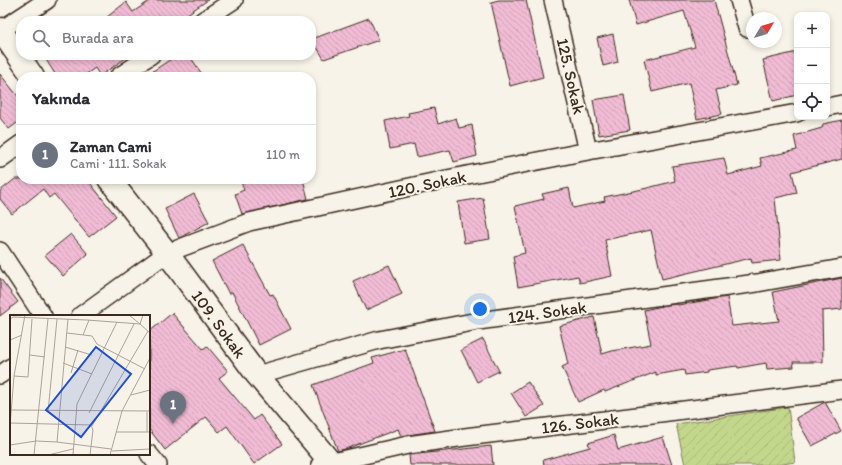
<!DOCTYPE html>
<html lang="tr">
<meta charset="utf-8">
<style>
:root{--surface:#fff;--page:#f2f2f3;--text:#2b2b33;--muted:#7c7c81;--line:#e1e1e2;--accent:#c8321e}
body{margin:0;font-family:Itim,sans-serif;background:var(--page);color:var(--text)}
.controls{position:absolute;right:12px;top:12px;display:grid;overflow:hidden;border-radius:8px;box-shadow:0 2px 6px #0003}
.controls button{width:36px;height:36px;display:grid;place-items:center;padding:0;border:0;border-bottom:1px solid var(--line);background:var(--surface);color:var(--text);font:20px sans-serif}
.compass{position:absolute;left:746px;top:12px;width:36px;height:36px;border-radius:50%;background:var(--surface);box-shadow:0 2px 6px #0003;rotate:52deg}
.you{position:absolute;left:480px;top:309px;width:14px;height:14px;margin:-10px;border:3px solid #fff;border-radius:50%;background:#1a73e8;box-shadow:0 0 0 6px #1a73e833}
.badge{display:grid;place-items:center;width:26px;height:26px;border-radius:50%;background:var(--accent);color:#fff;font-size:13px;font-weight:700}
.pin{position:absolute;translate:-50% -33px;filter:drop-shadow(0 1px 2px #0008)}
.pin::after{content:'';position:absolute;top:21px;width:14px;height:12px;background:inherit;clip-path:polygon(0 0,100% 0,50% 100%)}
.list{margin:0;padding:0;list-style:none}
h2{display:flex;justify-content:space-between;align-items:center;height:52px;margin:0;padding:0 16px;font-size:17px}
h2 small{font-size:13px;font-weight:400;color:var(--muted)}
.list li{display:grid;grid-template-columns:26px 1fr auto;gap:12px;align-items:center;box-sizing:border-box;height:60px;padding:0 16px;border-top:1px solid var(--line)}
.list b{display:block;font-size:15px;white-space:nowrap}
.list p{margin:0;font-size:13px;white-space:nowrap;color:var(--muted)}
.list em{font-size:13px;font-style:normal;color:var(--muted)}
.icon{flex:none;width:22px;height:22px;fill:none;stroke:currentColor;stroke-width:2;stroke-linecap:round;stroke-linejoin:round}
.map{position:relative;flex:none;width:842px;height:465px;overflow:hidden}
.search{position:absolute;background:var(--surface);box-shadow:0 2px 6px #0003;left:16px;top:16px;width:300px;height:44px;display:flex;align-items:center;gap:10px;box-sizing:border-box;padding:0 14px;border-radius:16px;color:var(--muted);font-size:15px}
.panel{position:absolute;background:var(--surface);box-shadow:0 2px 6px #0003;left:16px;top:72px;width:300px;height:112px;border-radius:16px}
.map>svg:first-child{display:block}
.garden{fill:url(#garden-furrows);stroke:#7f8055}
.building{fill:url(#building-back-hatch);stroke:#3b2a1e}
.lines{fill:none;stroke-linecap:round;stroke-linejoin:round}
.street-casing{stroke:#3b2a1e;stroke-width:20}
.secondary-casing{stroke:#3b2a1e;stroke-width:25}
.street{stroke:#f7f3e8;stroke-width:17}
.secondary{stroke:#f7f3e8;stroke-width:22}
.labels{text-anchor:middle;stroke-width:4;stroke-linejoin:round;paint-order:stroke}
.street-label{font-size:17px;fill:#3b2a1e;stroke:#f7f3e8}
.inset-road{fill:none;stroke:#aca397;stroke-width:1}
.view{fill:#1d4ed8;fill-opacity:0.15;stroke:#1d4ed8;stroke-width:2}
.inset-edge{fill:none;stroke:#3b2a1e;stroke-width:2}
</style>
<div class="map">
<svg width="842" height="465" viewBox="0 0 842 465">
<defs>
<pattern id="garden-furrows" width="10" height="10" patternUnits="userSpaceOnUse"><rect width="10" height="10" fill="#c3d78c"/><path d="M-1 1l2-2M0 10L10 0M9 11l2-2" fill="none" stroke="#a8b978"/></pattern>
<pattern id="building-back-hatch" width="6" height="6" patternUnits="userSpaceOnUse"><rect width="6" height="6" fill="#f1bbd4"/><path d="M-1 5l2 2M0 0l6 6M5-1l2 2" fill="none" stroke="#d0a1b6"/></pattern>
</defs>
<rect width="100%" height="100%" fill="#f7f3e8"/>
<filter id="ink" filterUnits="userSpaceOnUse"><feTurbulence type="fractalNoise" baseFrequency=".025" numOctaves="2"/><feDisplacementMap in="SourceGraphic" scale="8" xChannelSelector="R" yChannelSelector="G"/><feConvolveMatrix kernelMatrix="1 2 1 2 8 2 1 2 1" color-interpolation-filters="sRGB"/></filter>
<g filter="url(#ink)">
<polygon class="garden" points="788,407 795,462 777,465 685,465 676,424"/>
<g class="building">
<polygon points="151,0 208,0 177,21 102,21 126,2 133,12"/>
<polygon points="499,0 526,0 543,77 510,86 491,2"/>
<polygon points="629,0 714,0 737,85 716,90 722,114 697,119 689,83 652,92 644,60 695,47 684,11 636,25"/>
<polygon points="369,18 379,40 324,59 312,39"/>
<polygon points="613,34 618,62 603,66 597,38"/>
<polygon points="797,52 797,95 773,101 763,60"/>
<polygon points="43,55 130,55 100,76 95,68 82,77 57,77"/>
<polygon points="177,55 189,55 204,77 144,77"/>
<polygon points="0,74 21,100 21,120 9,129 0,118"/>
<polygon points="624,95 630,130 599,135 593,100"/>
<polygon points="434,108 438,124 456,118 459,128 472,125 477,156 454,162 450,150 417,157 414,144 390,149 385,121 409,116 408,113"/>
<polygon points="842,120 842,159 792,172 797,193 775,198 781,260 752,263 751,258 662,279 651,230 605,240 612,276 580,283 578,276 518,287 513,256 525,253 515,206 544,199 542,194 569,188 573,208 605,201 604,197 643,189 675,181 672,166 724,158 728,175 762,166 760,158 797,150 794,136 822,128 823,124"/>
<polygon points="15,179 87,179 116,216 89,237 54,194 49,198 43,189 12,214 0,199 0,191"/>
<polygon points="252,179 303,179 308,199 242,214 235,194 244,190 241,182"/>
<polygon points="194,194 209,222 179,238 165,209"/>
<polygon points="483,198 490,239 464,243 458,202"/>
<polygon points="71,234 88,254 63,276 45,255"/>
<polygon points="243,245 270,295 273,294 291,329 259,345 232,292 229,294 212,261"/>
<polygon points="389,265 402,294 366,310 353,281"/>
<polygon points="0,278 18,302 0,316"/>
<polygon points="842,278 842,309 822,311 823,362 793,362 794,367 767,369 766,363 738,368 737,366 707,370 707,372 685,375 684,370 656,375 656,372 605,392 604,390 578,402 562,367 568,364 559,326 594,317 602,354 612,351 651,344 644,310 667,305 678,304 678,305 727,297 732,326 779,321 773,292"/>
<polygon points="172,313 203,349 207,346 228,371 219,378 254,420 260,415 282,444 254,464 227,426 219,432 206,417 165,450 149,429 149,332"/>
<polygon points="483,339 499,371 477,382 461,350"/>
<polygon points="405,349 435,431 401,436 398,429 348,448 338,451 313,385 374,363 372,358"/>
<polygon points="528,382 544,406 526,417 511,393"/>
<polygon points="825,402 841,431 812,446 796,418"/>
<polygon points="614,435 618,450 663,437 672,465 544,465 543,460 590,447 588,443"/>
<polygon points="491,446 493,465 410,465 409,455"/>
</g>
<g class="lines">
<defs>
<g id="street">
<polyline points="553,0 588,151"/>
<polyline points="739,0 747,28"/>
<polyline points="202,21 234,0"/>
<polyline points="1,30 47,0"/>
<polyline points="118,77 151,55"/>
<polyline points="827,107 842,104"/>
<polyline points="0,159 21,144"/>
<polyline points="0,251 43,316"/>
<polyline points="80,316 167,253 249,222 442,180 588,151 797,113"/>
<polyline points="0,375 11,367"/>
<polyline points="257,375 379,340 478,321 757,283 842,268"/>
<polyline points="149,454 158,465"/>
<polyline points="320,465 408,445 465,437 613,419 842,390"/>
</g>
<g id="secondary">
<polyline points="0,29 33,77"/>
<polyline points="109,179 167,253 257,375 333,465"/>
</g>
</defs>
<use href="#street" class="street-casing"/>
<use href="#secondary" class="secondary-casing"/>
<use href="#street" class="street"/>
<use href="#secondary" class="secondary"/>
</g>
</g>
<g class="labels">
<g class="street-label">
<text transform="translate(571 76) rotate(77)" y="6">125. Sokak</text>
<text transform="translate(427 184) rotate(-12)" y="6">120. Sokak</text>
<text transform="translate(547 312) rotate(-8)" y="6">124. Sokak</text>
<text transform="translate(219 324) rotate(54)" y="6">109. Sokak</text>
<text transform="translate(580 423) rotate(-7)" y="6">126. Sokak</text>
</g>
</g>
<g transform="translate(10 315)">
<rect width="140" height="140" fill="#f7f3e8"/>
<path class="inset-road" d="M119 0 130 9 133 0M0 4 3 2 77 5 130 9 140 18M57 18 82 21 87 29 135 54M73 20 79 5M0 25 12 20M55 32 82 40M20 40 35 42M53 48 82 59M61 58 68 35M4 61 18 62 22 4M121 80 140 75M0 95 140 96M38 97 47 4M79 98 124 9M0 108 81 110 83 115 80 140M0 111 4 61 15 0M82 111 138 16M106 117H140M137 117V97M47 127 58 4M0 130 26 126 47 127 101 134M102 136 140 134M24 140 38 4M38 140 63 134M63 140 67 89 107 7M100 140 112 96 140 43"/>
<path class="view" d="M86 32 121 59 71 122 36 95Z"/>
<rect width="140" height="140" class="inset-edge"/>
</g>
</svg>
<div class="controls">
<button>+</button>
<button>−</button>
<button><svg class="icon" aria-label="locate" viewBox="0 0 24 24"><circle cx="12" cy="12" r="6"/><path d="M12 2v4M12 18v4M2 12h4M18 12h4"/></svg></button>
</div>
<svg class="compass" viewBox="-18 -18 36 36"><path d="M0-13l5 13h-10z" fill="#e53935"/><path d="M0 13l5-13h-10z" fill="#7c7c81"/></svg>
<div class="you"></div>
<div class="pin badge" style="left:173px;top:424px;background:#6b7280">1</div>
<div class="search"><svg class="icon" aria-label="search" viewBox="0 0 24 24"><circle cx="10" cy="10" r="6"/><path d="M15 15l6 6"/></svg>Burada ara</div>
<section class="panel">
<h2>Yakında<small></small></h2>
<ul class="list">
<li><span class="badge" style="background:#6b7280">1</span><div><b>Zaman Cami</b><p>Cami · 111. Sokak</p></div><em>110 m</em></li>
</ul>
</section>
</div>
